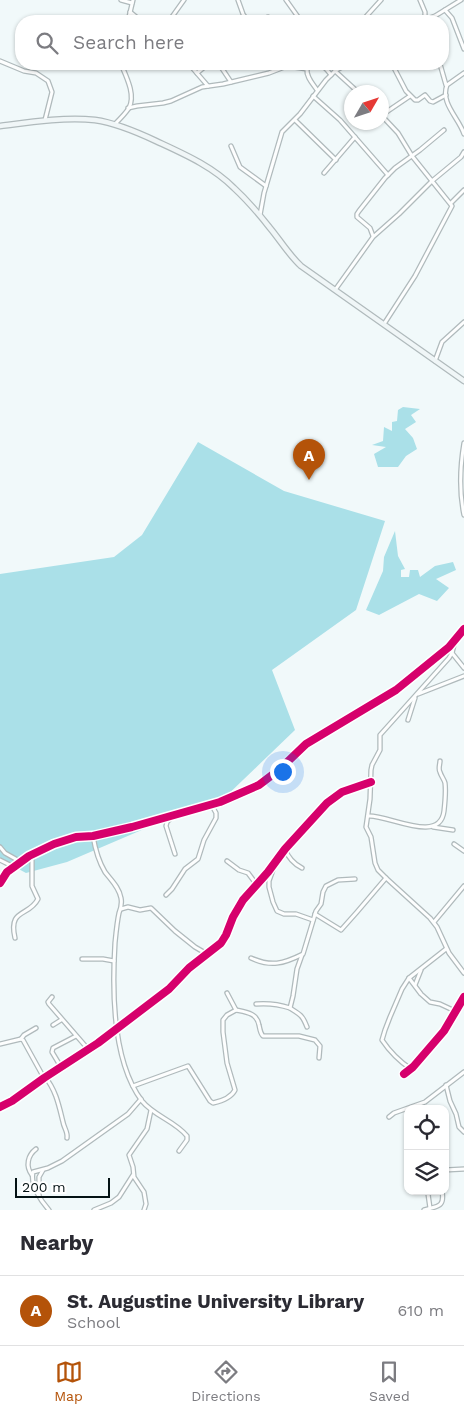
<!DOCTYPE html>
<style>
:root{--surface:#fff;--page:#f7f7f7;--text:#2b2b33;--muted:#7c7c81;--line:#e1e1e2;--accent:#b45309}
body{margin:0;font-family:"Work Sans",sans-serif;background:var(--page);color:var(--text)}
.controls{position:absolute;right:15px;bottom:15px;display:grid;overflow:hidden;border-radius:10px;box-shadow:0 1px 4px #0004}
.controls button{width:45px;height:45px;display:grid;place-items:center;padding:0;border:0;border-bottom:1px solid var(--line);background:var(--surface);color:var(--text);font:25px sans-serif}
.compass{position:absolute;left:344px;top:85px;width:45px;height:45px;border-radius:50%;background:var(--surface);box-shadow:0 1px 4px #0004;rotate:51deg}
.scale{position:absolute;left:15px;bottom:12px;width:95px;box-sizing:border-box;padding-left:5px;border:2px solid #041214;border-top:0;font-size:14px;line-height:18px;white-space:nowrap;color:#041214;-webkit-text-stroke:4px #fff;paint-order:stroke}
.you{position:absolute;left:282px;top:771px;width:18px;height:18px;margin:-12px;border:4px solid #fff;border-radius:50%;background:#1a73e8;box-shadow:0 0 0 8px #1a73e833}
.badge{display:grid;place-items:center;width:32px;height:32px;border-radius:50%;background:var(--accent);color:#fff;font-size:16px;font-weight:700}
.pin{position:absolute;translate:-50% -41px;filter:drop-shadow(0 1px 2px #0008)}
.pin::after{content:'';position:absolute;top:26px;width:18px;height:15px;background:inherit;clip-path:polygon(0 0,100% 0,50% 100%)}
.list{margin:0;padding:0;list-style:none}
h2{display:flex;justify-content:space-between;align-items:center;height:65px;margin:0;padding:0 20px;font-size:21px}
h2 small{font-size:16px;font-weight:400;color:var(--muted)}
.list li{display:grid;grid-template-columns:32px 1fr auto;gap:15px;align-items:center;box-sizing:border-box;height:70px;padding:0 20px;border-top:1px solid var(--line)}
.list b{display:block;font-size:19px;white-space:nowrap}
.list p{margin:0;font-size:16px;white-space:nowrap;color:var(--muted)}
.list em{font-size:16px;font-style:normal;color:var(--muted)}
.icon{flex:none;width:28px;height:28px;fill:none;stroke:currentColor;stroke-width:2;stroke-linecap:round;stroke-linejoin:round}
.map{position:relative;flex:none;width:464px;height:1210px;overflow:hidden}
.search{position:absolute;background:var(--surface);box-shadow:0 1px 4px #0004;left:15px;right:15px;top:15px;height:55px;display:flex;align-items:center;gap:12px;box-sizing:border-box;padding:0 18px;border-radius:20px;color:var(--muted);font-size:19px}
.sheet{height:135px;background:var(--surface)}
nav{display:flex;justify-content:space-around;align-items:center;box-sizing:border-box;height:70px;border-top:1px solid var(--line);background:var(--surface);font-size:14px;color:var(--muted)}
nav a{display:grid;justify-items:center;gap:2px}
nav .on{color:var(--accent)}
.map>svg:first-child{display:block}
.forest{fill:#aae0e8}
.lines{fill:none;stroke-linecap:round;stroke-linejoin:round}
.street-casing{stroke:#b0babc;stroke-width:5.5}
.secondary-casing{stroke:#b0babc;stroke-width:7}
.street{stroke:#fdfefe;stroke-width:3}
.secondary{stroke:#f0f6f7;stroke-width:4.5}
.cycleway-casing{stroke:#fff;stroke-width:11}
.cycleway{stroke:#d6006c;stroke-width:8}
</style>
<div class="map">
<svg width="464" height="1210" viewBox="0 0 464 1210">
<rect width="100%" height="100%" fill="#f1f9fa"/>
<g class="forest">
<polygon points="403,407 420,409 411,415 416,422 405,429 413,438 417,449 406,456 398,467 378,467 374,454 386,447 372,445 383,441 384,427 392,431 392,422 397,421 398,410"/>
<polygon points="198,442 284,491 385,521 356,610 272,670 295,730 218,804 151,826 67,862 26,873 0,859 0,574 114,557 142,535"/>
<polygon points="395,531 398,556 405,569 401,570 401,577 409,577 410,570 418,570 420,577 435,566 453,562 456,570 436,579 449,588 437,601 419,594 379,615 366,610 383,571 384,557"/>
</g>
<g class="lines">
<defs>
<g id="street">
<polyline points="121,0 132,3"/>
<polyline points="238,0 243,14 248,21"/>
<polyline points="286,0 301,21"/>
<polyline points="420,0 425,12 425,21"/>
<polyline points="445,10 452,18 464,49"/>
<polyline points="130,12 141,21"/>
<polyline points="128,21 133,0"/>
<polyline points="169,21 184,0"/>
<polyline points="261,21 268,17 271,21"/>
<polyline points="362,21 381,0"/>
<polyline points="421,21 435,16 461,0"/>
<polyline points="0,61 24,71 36,73 48,81 52,92 45,120"/>
<polyline points="189,64 208,86"/>
<polyline points="219,64 231,82"/>
<polyline points="392,64 406,91 415,100 418,100 425,95 430,101 433,102 446,95"/>
<polyline points="440,64 446,85"/>
<polyline points="335,71 358,92"/>
<polyline points="197,73 208,64"/>
<path d="M464 73 447 85C440 103 459 118 464 134"/>
<path d="M317 90C313 84 306 77 307 69 316 60 324 65 331 75"/>
<polyline points="313,96 340,120 388,175"/>
<polyline points="128,108 137,106 163,103 171,101 202,87 223,84 269,73 287,66 307,69"/>
<polyline points="382,115 410,96"/>
<polyline points="382,116 398,133 412,156 452,206 415,276 384,324"/>
<polyline points="295,120 336,160"/>
<path d="M115 124C120 119 125 114 129 108 136 95 126 76 121 64"/>
<polyline points="231,146 240,167 266,186"/>
<polyline points="324,173 355,137"/>
<polyline points="451,203 464,190"/>
<polyline points="260,215 264,193 282,132 300,114 326,80 335,71 347,64"/>
<polyline points="373,236 370,228 357,217 357,214 359,211 385,178 395,168 420,150 444,130"/>
<polyline points="335,290 373,237 399,214 432,181 461,157 464,152"/>
<polyline points="435,361 442,342 464,322"/>
<path d="M464 443C460 467 459 491 464 515"/>
<polyline points="455,641 452,653 449,658 380,735 380,750 372,765 371,770 370,799 366,827 371,837 375,863 378,870 386,878 430,918 437,927 449,953 464,973"/>
<polyline points="452,653 464,668"/>
<polyline points="418,694 464,676"/>
<polyline points="408,720 415,698"/>
<polyline points="174,815 167,822 166,826 175,854"/>
<path d="M368 816C387 814 440 845 444 811 445 802 446 791 445 783 444 779 441 776 440 772 438 769 440 764 440 761"/>
<polyline points="433,827 453,830"/>
<path d="M93 836C95 848 99 862 105 872 111 880 119 887 121 898 122 903 121 908 119 913 117 922 116 933 115 943 112 991 112 1061 142 1101 154 1116 175 1121 187 1136V1140L179 1151"/>
<polyline points="454,844 464,851"/>
<polyline points="0,847 5,853 21,862"/>
<path d="M285 849C288 857 294 864 302 868"/>
<polyline points="0,860 14,867"/>
<polyline points="227,861 239,870 248,873 257,885"/>
<polyline points="275,864 269,881 269,887 273,902 277,911 284,914 296,914 313,920"/>
<polyline points="0,883 7,872 14,867 29,856 54,844 76,837 93,836 132,827 220,802 259,785 280,769 306,744 396,690 449,647 464,629"/>
<polyline points="166,895 172,889 185,869 198,859 204,840 216,818 216,813 211,804"/>
<polyline points="121,909 128,907 140,910 151,908 175,931 195,947 207,954"/>
<polyline points="315,914 341,930 357,912 386,878"/>
<polyline points="434,922 464,886"/>
<path d="M15 938C8 908 29 917 38 899L32 886V855"/>
<path d="M302 955 297 969 293 996 290 1008C300 1015 302 1014 307 1027"/>
<path d="M251 958C271 967 283 964 303 954L316 911 321 904 323 892 326 886 338 880 355 879"/>
<polyline points="82,959 103,959 114,961"/>
<polyline points="409,978 421,994 430,1002 440,1004 455,1011"/>
<polyline points="415,985 421,970"/>
<polyline points="227,993 236,1010"/>
<polyline points="52,997 48,1002 49,1004 88,1049"/>
<path d="M256 1004C268 1003 278 1004 290 1008"/>
<polyline points="53,1025 61,1020"/>
<polyline points="21,1039 24,1035 36,1028"/>
<polyline points="0,1044 21,1039 23,1040 44,1078"/>
<polyline points="61,1067 52,1052 53,1048 76,1036"/>
<path d="M411 1069C399 1061 390 1052 382 1040L385 1030 390 1017 402 989 409 978 446 949"/>
<polyline points="404,1074 413,1067 444,1031 464,997"/>
<path d="M45 1077C56 1090 59 1106 63 1122 64 1128 68 1132 67 1138"/>
<polyline points="446,1085 450,1101 456,1114 459,1127 464,1132"/>
<path d="M133 1086 188 1066 210 1101 213 1103C222 1101 231 1098 235 1090L227 1063 223 1032V1020L227 1015 236 1010C246 1012 257 1013 259 1025 260 1029 260 1033 263 1036H299L315 1040 320 1046 319 1058"/>
<polyline points="0,1107 12,1101 44,1078 98,1043 169,989 189,968 221,943 226,935 233,917 243,900 268,872 285,849 327,803 342,792 371,782"/>
<polyline points="389,1117 394,1113 425,1102 464,1072"/>
<polyline points="445,1170 464,1169"/>
<path d="M32 1175C25 1166 28 1155 36 1149"/>
<polyline points="39,1196 39,1177 43,1170"/>
<polyline points="430,1208 428,1194 433,1191"/>
<path d="M49 1210C41 1201 30 1185 33 1172L48 1168 62 1161 128 1114 141 1099"/>
<polyline points="94,1210 111,1203 119,1197 133,1175"/>
<polyline points="144,1210 146,1204 144,1192 134,1177 133,1167 129,1155 147,1129 151,1110"/>
<path d="M424 1210C437 1206 445 1208 442 1191"/>
</g>
<path id="secondary" d="M0 126C31 122 64 117 95 120 116 123 137 132 156 141 184 154 212 166 234 188 247 200 259 214 270 228 280 240 289 255 301 266L464 381"/>
</defs>
<use href="#street" class="street-casing"/>
<use href="#secondary" class="secondary-casing"/>
<use href="#street" class="street"/>
<use href="#secondary" class="secondary"/>
<defs>
<g id="cycleway">
<polyline points="0,883 7,872 14,867 29,856 54,844 76,837 93,836 132,827 220,802 259,785 280,769 306,744 396,690 449,647 464,629"/>
<polyline points="404,1074 413,1067 444,1031 464,997"/>
<polyline points="0,1107 12,1101 44,1078 98,1043 169,989 189,968 221,943 226,935 233,917 243,900 268,872 285,849 327,803 342,792 371,782"/>
</g>
</defs>
<use href="#cycleway" class="cycleway-casing"/>
<use href="#cycleway" class="cycleway"/>
</g>
</svg>
<div class="controls">
<button><svg class="icon" aria-label="locate" viewBox="0 0 24 24"><circle cx="12" cy="12" r="6"/><path d="M12 2v4M12 18v4M2 12h4M18 12h4"/></svg></button>
<button><svg class="icon" aria-label="layers" viewBox="0 0 24 24"><path d="M12 4l9 5-9 5-9-5zM3 14l9 5 9-5"/></svg></button>
</div>
<svg class="compass" viewBox="-18 -18 36 36"><path d="M0-13l5 13h-10z" fill="#e53935"/><path d="M0 13l5-13h-10z" fill="#7c7c81"/></svg>
<div class="scale">200 m</div>
<div class="you"></div>
<div class="pin badge" style="left:309px;top:480px">A</div>
<div class="search"><svg class="icon" aria-label="search" viewBox="0 0 24 24"><circle cx="10" cy="10" r="6"/><path d="M15 15l6 6"/></svg>Search here</div>
</div>
<section class="sheet">
<h2>Nearby<small></small></h2>
<ul class="list">
<li><span class="badge">A</span><div><b>St. Augustine University Library</b><p>School</p></div><em>610 m</em></li>
</ul>
</section>
<nav>
<a class="on"><svg class="icon" aria-label="map" viewBox="0 0 24 24"><path d="M3 6l6-2 6 2 6-2v14l-6 2-6-2-6 2zM9 4v14M15 6v14"/></svg>Map</a>
<a><svg class="icon" aria-label="directions" viewBox="0 0 24 24"><path d="M12 3l9 9-9 9-9-9zM9 14v-3h6M13 9l2 2-2 2"/></svg>Directions</a>
<a><svg class="icon" aria-label="saved" viewBox="0 0 24 24"><path d="M7 4h10v16l-5-4-5 4z"/></svg>Saved</a>
</nav>
